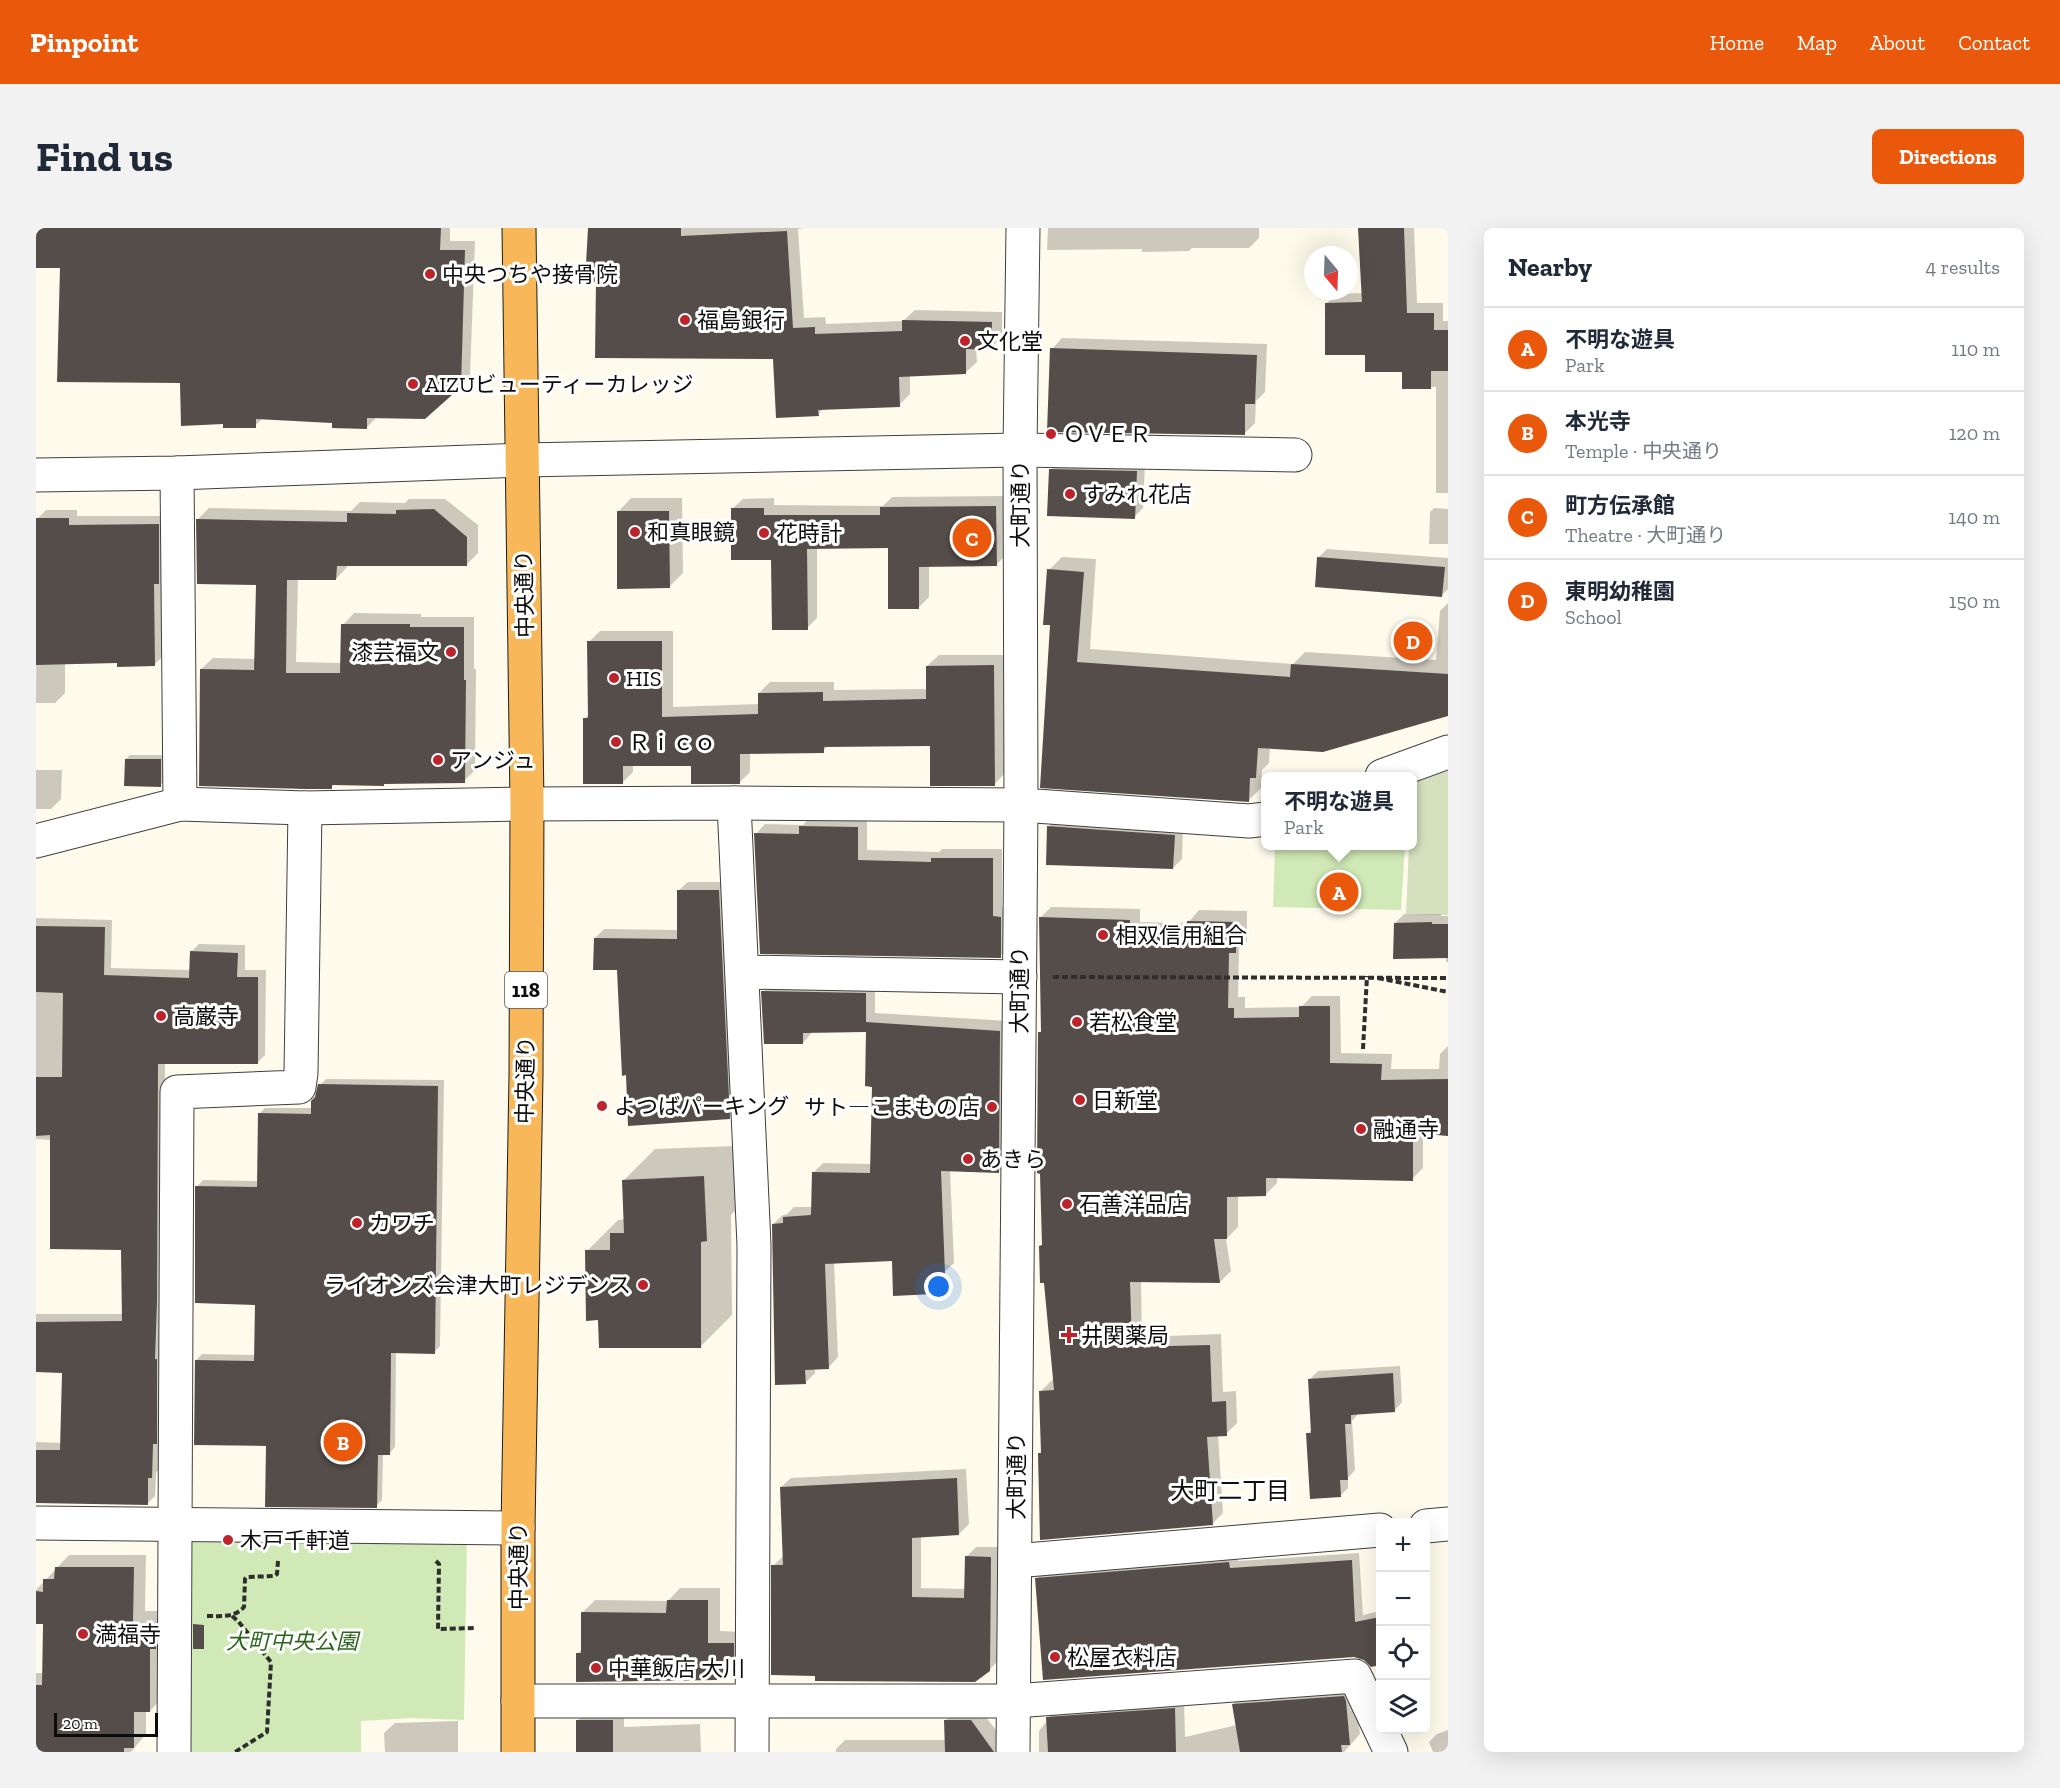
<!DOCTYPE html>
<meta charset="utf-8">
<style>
:root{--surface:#fff;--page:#f2f2f3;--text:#1f2937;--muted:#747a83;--line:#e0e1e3;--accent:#ea580c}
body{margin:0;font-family:"Zilla Slab","Noto Sans JP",serif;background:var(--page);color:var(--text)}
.controls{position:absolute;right:18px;bottom:18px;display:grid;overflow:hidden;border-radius:9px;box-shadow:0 6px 24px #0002}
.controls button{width:54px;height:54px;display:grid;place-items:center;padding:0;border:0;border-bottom:2px solid var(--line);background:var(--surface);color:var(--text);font:30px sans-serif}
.compass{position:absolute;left:1268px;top:18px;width:54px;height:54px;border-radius:50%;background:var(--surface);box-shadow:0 6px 24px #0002;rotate:161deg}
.scale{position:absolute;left:18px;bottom:15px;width:104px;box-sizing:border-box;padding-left:6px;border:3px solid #0c0c0c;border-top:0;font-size:16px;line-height:21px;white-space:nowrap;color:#0c0c0c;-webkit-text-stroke:4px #fff;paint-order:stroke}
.you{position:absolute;left:903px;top:1059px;width:21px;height:21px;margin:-15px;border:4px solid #fff;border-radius:50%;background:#1a73e8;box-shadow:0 0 0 9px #1a73e833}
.badge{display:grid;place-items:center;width:39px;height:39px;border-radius:50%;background:var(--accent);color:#fff;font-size:20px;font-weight:700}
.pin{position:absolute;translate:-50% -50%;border:3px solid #fff;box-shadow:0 2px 6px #0006}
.popup{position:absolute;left:1225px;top:544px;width:156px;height:78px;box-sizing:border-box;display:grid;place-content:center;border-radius:9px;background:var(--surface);filter:drop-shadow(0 2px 4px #0005);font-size:20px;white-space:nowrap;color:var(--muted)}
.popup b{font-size:22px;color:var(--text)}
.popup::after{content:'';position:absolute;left:50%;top:100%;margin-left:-12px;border:12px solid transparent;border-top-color:var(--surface)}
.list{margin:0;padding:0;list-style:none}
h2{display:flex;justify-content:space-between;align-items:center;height:78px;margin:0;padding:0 24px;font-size:26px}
h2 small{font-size:20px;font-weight:400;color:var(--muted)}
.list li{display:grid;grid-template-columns:39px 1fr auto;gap:18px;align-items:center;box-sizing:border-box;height:84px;padding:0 24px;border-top:2px solid var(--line)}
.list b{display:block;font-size:22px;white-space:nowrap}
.list p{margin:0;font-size:20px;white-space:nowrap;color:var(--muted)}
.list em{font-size:20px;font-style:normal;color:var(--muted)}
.icon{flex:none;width:33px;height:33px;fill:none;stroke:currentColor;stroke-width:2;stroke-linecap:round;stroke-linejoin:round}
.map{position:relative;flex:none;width:1412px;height:1524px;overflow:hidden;border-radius:9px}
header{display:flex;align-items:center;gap:36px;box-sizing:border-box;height:84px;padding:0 30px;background:var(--accent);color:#fff}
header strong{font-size:28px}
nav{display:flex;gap:33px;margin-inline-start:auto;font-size:21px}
.intro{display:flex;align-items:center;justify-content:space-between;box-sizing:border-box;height:144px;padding:0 36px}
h1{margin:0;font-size:42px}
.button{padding:15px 27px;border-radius:9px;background:var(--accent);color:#fff;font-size:21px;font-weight:700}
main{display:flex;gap:36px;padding:0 36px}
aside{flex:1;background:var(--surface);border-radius:9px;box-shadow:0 6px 24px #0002}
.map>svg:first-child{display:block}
.green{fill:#d1e9b6}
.cemetery{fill:#d5e0be}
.shadow{fill:#0003}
.building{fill:#554d49}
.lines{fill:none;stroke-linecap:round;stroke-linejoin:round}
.minor-casing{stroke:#3f3f3f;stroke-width:35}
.tertiary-casing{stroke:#3f3f3f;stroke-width:35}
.trunk-casing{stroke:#1d1d1d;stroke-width:35}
.path{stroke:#2e2e2e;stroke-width:4;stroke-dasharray:6 3;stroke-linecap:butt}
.minor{stroke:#fff;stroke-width:33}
.tertiary{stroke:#fff;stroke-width:33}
.trunk{stroke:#f8b85a;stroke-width:33}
.poi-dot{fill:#be232c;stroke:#fff;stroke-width:2}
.labels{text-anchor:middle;stroke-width:6;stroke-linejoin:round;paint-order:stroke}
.shield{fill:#fff;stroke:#555;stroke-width:1.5}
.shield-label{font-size:21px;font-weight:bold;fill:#0c0c0c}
.poi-label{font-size:22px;fill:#0c0c0c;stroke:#fff;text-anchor:start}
.street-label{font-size:22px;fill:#0c0c0c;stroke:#fff}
.park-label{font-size:22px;font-style:italic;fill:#2c651c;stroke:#fff}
.neighbourhood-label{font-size:24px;fill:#0c0c0c;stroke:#fff}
</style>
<header>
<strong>Pinpoint</strong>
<nav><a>Home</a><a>Map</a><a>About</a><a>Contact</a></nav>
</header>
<div class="intro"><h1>Find us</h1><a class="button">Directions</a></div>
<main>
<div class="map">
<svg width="1412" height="1524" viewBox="0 0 1412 1524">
<rect width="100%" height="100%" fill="#fffbec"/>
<g class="green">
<polygon points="1239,618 1369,618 1365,682 1237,679"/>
<polygon points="163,1306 431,1307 428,1492 374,1490 325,1493 325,1524 147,1524 150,1322"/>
</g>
<polygon class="cemetery" points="1412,533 1412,687 1370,686 1373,618 1376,618 1376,548"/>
<g class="shadow">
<polygon points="0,0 414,0 414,13 439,13 434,148 424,158 340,190 330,200 298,194 227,190 219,198 189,195 25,38 0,38"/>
<polygon points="553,0 769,0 762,1 768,90 789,89 790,96 867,93 879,82 966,84 966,109 955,120 940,120 941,134 929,145 874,147 874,166 863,177 788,180 782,186 739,130 562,53"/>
<polygon points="1012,0 1223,0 1223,10 1213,20 1156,20 1153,23 1106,24 1106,21 1011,22"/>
<polygon points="1324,0 1378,0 1381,75 1407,75 1407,93 1412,93 1412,265 1400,265 1400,159 1367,160 1367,142 1331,125 1290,76 1300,66 1327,65"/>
<polygon points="1026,110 1231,116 1229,164 1220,173 1219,195 1208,206 1016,121"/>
<polygon points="1024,233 1109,235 1107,280 1098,289 1015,242"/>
<polygon points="970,268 971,326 960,337 893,338 893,369 883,379 853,319 781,319 781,390 771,400 737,330 696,281 707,271 738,270 738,277 847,278 856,269"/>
<polygon points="595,270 646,270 647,345 633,359 582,284"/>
<polygon points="373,271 409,271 442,297 442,325 430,337 311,337 311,339 300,351 262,350 260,434 306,435 307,397 318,385 385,386 385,389 438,389 438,441 440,441 439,542 428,553 299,556 295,559 165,441 177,430 220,431 222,355 162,291 173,280 315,283 324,274 369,275"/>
<polygon points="1398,280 1412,281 1412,316 1393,316 1394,284"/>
<polygon points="10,282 41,282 41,288 131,288 128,427 119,436 83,434 29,435 29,465 19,475 0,475 1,291"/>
<polygon points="1291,321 1412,330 1412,361 1405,368 1282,330"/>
<polygon points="1026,329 1060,331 1054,421 1257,436 1269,424 1400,432 1404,383 1412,375 1412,486 1234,519 1233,535 1226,542 1225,560 1212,573 1005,558 1016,396 1013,342"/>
<polygon points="564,403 637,403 637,479 723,476 723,465 734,454 798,454 798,462 891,461 891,438 903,427 968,427 969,545 958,557 895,516 793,517 787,523 714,524 714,544 703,555 657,536 597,537 597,544 586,555 548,491 553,486 553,414"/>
<polygon points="94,527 128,527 129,553 124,557 90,531"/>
<polygon points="0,542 26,542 25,571 15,581 0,581"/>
<polygon points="774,589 831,590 831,622 903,624 906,621 966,621 966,679 974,680 974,719 964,728 720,606 729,596 767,597"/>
<polygon points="1022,589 1147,598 1146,631 1137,640 1013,598"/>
<polygon points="652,654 691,654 702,881 693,890 591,846 582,741 559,710 568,701 642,702 643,662"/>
<polygon points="1015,679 1104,681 1104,694 1152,695 1163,682 1211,683 1211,713 1203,720 1202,769 1209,769 1209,780 1265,779 1276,768 1304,768 1305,825 1356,826 1355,841 1403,841 1404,826 1412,818 1412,906 1387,905 1387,940 1376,951 1241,949 1241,955 1230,966 1202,967 1202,999 1190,1011 1195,1043 1184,1054 1105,1052 1106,1109 1185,1106 1187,1164 1200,1163 1201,1195 1190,1206 1182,1207 1187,1285 1176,1296 1003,1226 1007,1223 1005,1163 1016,1152 1018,1152 1005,1018 1007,1016 1003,805 1006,802 1004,690"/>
<polygon points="1368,686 1405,686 1405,688 1412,688 1412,734 1410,734 1410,729 1359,695"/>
<polygon points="0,690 76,692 75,740 155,742 155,724 163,716 209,717 209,742 230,742 229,827 221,835 129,835 128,1065 123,1241 120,1245 119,1268 111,1276 0,1274 0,1214 26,1215 27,1144 0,1143 0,1086 88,1086 87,1020 15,912 0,911"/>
<polygon points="736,754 839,756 839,785 973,793 972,933 963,943 914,942 918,1035 907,1045 907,1055 898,1065 857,1032 798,1034 802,1129 793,1139 779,1140 779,1145 770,1154 737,996 747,987 751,986 758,979 776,979 777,945 787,935 835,936 838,857 831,803 777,803 767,815 727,764"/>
<polygon points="290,851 408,852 404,1118 398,1124 360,1124 359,1219 353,1226 347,1226 346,1272 340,1278 232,1216 160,1132 166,1126 220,1127 221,1075 161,959 167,952 222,953 223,886 229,880 277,880 284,857"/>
<polygon points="698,918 701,981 695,987 696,1087 665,1118 564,1091 551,1023 582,992 589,991 588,952 619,921"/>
<polygon points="1364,1138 1366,1174 1359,1182 1322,1186 1316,1193 1319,1242 1312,1250 1312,1260 1304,1268 1272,1206 1276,1201 1274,1151 1282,1143"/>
<polygon points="930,1241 933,1296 923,1306 885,1308 885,1360 930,1361 930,1329 940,1319 964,1319 963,1432 953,1442 737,1338 747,1328 745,1259 755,1250"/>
<polygon points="1323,1325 1327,1387 1344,1383 1344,1436 1336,1437 1329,1430 1000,1351 1008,1343 1201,1326 1202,1333"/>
<polygon points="33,1327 110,1327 109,1383 132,1383 126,1470 114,1483 110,1483 110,1506 95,1524 0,1524 0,1445 8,1445 9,1394 0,1394 0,1362"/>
<polygon points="644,1360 684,1360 684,1403 709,1404 709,1432 697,1445 687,1445 680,1451 542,1425 546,1421 547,1384 559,1372 632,1373"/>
<polygon points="1390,1396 1394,1419 1390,1424"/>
<polygon points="1319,1463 1324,1506 1308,1524 1003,1524 1003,1503 1021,1480 1148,1471 1149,1509 1201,1497 1197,1476 1207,1467"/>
<polygon points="553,1481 588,1481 588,1499 664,1496 665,1524 542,1524 542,1492"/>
<polygon points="920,1483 945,1483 968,1512 970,1524 800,1524 800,1521 809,1512 910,1512 910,1492"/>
<polygon points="422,1493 422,1524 349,1524 348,1505 359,1495"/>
<polygon points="1412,1502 1412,1524 1397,1524 1393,1514 1401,1506"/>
</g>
<g class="building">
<polygon points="0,0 405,0 404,22 429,22 425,159 389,191 331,190 331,201 296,200 296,195 220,191 220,200 187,200 187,196 145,198 144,155 21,154 24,40 0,40"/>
<polygon points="552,0 645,0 645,8 751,3 757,100 779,99 779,106 866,103 866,92 956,94 955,122 930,121 930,146 863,149 864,179 782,182 783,188 740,190 737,131 559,130 560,54 549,54"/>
<polygon points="1322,0 1368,0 1371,85 1398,85 1398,102 1412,102 1412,143 1395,143 1395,161 1366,161 1366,144 1329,144 1329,127 1289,127 1289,75 1326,74"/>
<polygon points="1014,120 1221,127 1219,176 1209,176 1209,207 1011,204"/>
<polygon points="1013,241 1101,243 1099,291 1011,288"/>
<polygon points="960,278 961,338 883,339 883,381 852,381 852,320 771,321 772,402 736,402 735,332 695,332 695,280 728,280 728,287 844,287 844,279"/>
<polygon points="398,281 431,309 431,338 301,338 300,352 251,352 250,445 304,445 305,396 374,396 374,399 428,399 428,452 430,452 429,555 348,556 348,558 296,557 296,561 269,561 163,558 164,441 218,442 220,357 161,356 160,291 311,294 311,285 360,286 360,282"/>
<polygon points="581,283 633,283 634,360 581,361"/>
<polygon points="0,290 33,290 33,297 123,296 123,356 118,356 119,438 81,439 81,435 0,437"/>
<polygon points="1281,329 1409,339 1406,369 1279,359"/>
<polygon points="1011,341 1048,344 1041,434 1254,449 1255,436 1412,446 1412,488 1287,524 1222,520 1220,550 1214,550 1213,574 1004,560 1014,397 1007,397"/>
<polygon points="551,413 626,413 626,489 722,486 722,465 787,464 787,473 890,471 890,438 958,437 959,558 894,558 894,518 788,519 788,525 704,526 704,556 655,556 655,538 587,538 587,556 547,556 547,490 552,490"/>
<polygon points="89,531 125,531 125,559 88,558"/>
<polygon points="763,598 822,599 822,632 895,634 895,630 957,630 957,688 965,689 965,730 724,726 718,605 763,606"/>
<polygon points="1011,598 1139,607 1137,641 1010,637"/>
<polygon points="641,662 683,662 694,891 592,898 590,847 586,848 581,742 557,742 558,710 641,711"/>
<polygon points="1003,689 1094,692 1094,705 1150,705 1151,693 1201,694 1200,725 1193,725 1192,780 1198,780 1198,790 1263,789 1263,778 1294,778 1294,835 1346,836 1345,852 1412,851 1412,908 1377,905 1377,953 1230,950 1230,968 1191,969 1191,1011 1178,1011 1184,1055 1094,1054 1096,1119 1174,1117 1176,1174 1190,1173 1191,1208 1171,1209 1177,1297 1004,1312 1002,1225 1005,1225 1003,1163 1018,1162 1008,1055 1004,1055 1003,1018 1006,1017 1004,946 1001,945 1002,804 1005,804"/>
<polygon points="1396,694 1396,696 1412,696 1412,730 1357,731 1358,695"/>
<polygon points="0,698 69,699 68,747 153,750 154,723 202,725 201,749 222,749 222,836 122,836 121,1074 119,1131 121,1131 121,1216 117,1216 116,1250 112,1250 112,1277 0,1275 0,1222 24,1222 26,1145 0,1144 0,1094 86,1093 85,1022 14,1021 14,907 0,908 0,849 26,849 27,765 0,764"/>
<polygon points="725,763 830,765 830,794 964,803 963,945 905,943 909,1046 897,1047 898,1066 857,1068 856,1033 789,1036 793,1141 769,1142 770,1156 739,1157 736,996 747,995 747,989 775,987 776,944 834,945 836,859 829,858 830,804 767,805 767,816 728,816"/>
<polygon points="282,856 402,858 399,1126 355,1125 354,1227 342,1227 341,1280 229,1279 230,1218 158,1217 159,1132 218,1133 219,1077 159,1075 159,958 221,959 222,885 275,886 275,873 279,869"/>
<polygon points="668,948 671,1013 665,1014 665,1120 563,1120 562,1092 550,1093 549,1022 574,1022 574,1005 588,1005 586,952"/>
<polygon points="1357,1145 1359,1184 1315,1187 1315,1196 1309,1196 1312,1252 1304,1252 1305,1269 1274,1271 1270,1205 1275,1205 1272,1151"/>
<polygon points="921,1250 923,1307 876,1310 876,1369 928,1370 929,1328 955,1329 954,1443 939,1454 779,1453 779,1448 735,1447 735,1337 747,1337 744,1259"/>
<polygon points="1316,1332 1319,1394 1344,1389 1344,1437 1335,1439 1328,1432 1318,1429 1007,1452 999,1350 1193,1334 1194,1340"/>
<polygon points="19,1339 98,1339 97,1395 120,1395 120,1421 114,1421 114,1484 98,1484 98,1520 88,1520 88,1524 0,1524 0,1457 6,1457 7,1396 0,1396 0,1363 7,1364 7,1351 18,1351"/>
<polygon points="631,1372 672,1372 672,1415 698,1415 698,1446 681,1446 681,1452 540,1454 540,1425 545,1425 545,1384 630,1385"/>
<polygon points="157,1396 168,1397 168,1421 157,1421"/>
<polygon points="1308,1468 1310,1473 1314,1517 1305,1517 1306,1524 1204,1524 1196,1476"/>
<polygon points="1139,1480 1140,1524 1012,1524 1010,1489"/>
<rect x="540" y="1492" width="37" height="32"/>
<polygon points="908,1492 935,1492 958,1524 909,1524"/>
</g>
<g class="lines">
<defs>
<g id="minor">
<polyline points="984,222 1259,227"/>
<polyline points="141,245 144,576"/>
<polyline points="1346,548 1412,524"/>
<polyline points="698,575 985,577 1213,593 1230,591"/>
<polyline points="0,613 144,576 269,580 491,576 698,575 718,1017 716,1524"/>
<polyline points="706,744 984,749"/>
<polyline points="0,1295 482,1300"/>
<polyline points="1390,1298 1412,1296"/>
<polyline points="979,1333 1344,1302"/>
<polyline points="482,1473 978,1473 1319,1448 1355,1524"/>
<polyline points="138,1524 141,864 263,859 265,845 269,580"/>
</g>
<g id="tertiary">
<polyline points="0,247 141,245 487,232 984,222"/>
<polyline points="977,1524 985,577 984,222 987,0"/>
</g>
<polyline id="trunk" points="482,1524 482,1300 490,847 491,576 483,0"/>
</defs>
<use href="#minor" class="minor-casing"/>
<use href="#tertiary" class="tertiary-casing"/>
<use href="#trunk" class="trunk-casing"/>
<g class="path">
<polyline points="1017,749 1412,750"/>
<polyline points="1342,750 1412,764"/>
<polyline points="1327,821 1331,748"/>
<polyline points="400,1333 403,1336 402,1401 440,1400"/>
<path d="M171 1388C185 1388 198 1390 208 1379L209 1351 211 1349 238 1348 241 1346 242 1333"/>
<polyline points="196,1388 202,1393 235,1434 231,1504 199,1524"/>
</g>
<use href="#minor" class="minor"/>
<use href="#tertiary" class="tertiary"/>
<use href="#trunk" class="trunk"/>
</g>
<g class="poi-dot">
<circle cx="394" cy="46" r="6"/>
<circle cx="649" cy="92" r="6"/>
<circle cx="929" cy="113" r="6"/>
<circle cx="377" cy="156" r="6"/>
<circle cx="1015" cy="206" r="6"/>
<circle cx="1034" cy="266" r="6"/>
<circle cx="599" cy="304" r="6"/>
<circle cx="728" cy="305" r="6"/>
<circle cx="415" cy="424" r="6"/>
<circle cx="578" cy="450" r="6"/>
<circle cx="580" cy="514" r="6"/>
<circle cx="402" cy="532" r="6"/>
<circle cx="1067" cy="707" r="6"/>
<circle cx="125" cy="788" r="6"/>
<circle cx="1041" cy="794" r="6"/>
<circle cx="1044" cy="872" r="6"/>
<circle cx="566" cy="878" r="6"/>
<circle cx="956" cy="879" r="6"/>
<circle cx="1325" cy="901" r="6"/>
<circle cx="932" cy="931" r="6"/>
<circle cx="1031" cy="976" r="6"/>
<circle cx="321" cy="995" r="6"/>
<circle cx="607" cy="1057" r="6"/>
<path d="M1030 1098h6v6h6v6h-6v6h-6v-6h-6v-6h6z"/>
<circle cx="192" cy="1312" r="6"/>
<circle cx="47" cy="1406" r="6"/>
<circle cx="1019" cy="1429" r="6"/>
<circle cx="560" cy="1440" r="6"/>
</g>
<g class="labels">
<rect class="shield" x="469" y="744" width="42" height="36" rx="4.5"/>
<g class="shield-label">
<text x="490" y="769">118</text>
</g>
<g class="poi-label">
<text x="406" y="54">中央つちや接骨院</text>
<text x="661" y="100">福島銀行</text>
<text x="941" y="121">文化堂</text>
<text x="389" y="164">AIZUビューティーカレッジ</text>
<text x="1027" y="214">ＯＶＥＲ</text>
<text x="1046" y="274">すみれ花店</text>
<text x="611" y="312">和真眼鏡</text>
<text x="740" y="313">花時計</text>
<text x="403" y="432" text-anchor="end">漆芸福文</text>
<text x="590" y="458">HIS</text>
<text x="592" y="522">Ｒｉｃｏ</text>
<text x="414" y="540">アンジュ</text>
<text x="1079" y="715">相双信用組合</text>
<text x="137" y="796">高巌寺</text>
<text x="1053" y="802">若松食堂</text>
<text x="1056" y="880">日新堂</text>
<text x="578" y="886">よつばパーキング</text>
<text x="944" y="887" text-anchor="end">サト―こまもの店</text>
<text x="1337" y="909">融通寺</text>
<text x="944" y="939">あきら</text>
<text x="1043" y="984">石善洋品店</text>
<text x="333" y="1003">カワチ</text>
<text x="595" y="1065" text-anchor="end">ライオンズ会津大町レジデンス</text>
<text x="1045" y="1115">井関薬局</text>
<text x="204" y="1320">木戸千軒道</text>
<text x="59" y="1414">満福寺</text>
<text x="1031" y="1437">松屋衣料店</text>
<text x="572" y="1448">中華飯店 大川</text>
</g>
<g class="street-label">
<text transform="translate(984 276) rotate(-90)" y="8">大町通り</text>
<text transform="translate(488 366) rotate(-91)" y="8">中央通り</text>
<text transform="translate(983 762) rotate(-90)" y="8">大町通り</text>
<text transform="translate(489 852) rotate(-89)" y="8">中央通り</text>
<text transform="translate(980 1248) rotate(-90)" y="8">大町通り</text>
<text transform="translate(482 1338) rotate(-90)" y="8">中央通り</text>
</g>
<g class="park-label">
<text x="256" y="1421">大町中央公園</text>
</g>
<g class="neighbourhood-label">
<text x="1194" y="1271">大町二丁目</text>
</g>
</g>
</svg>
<div class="controls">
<button>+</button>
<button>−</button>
<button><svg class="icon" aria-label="locate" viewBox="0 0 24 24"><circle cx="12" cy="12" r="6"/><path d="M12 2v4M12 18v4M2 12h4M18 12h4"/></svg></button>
<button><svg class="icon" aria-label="layers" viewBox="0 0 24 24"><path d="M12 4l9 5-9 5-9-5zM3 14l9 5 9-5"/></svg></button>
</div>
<svg class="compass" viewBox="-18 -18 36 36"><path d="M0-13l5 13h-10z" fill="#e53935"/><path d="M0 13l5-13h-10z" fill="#747a83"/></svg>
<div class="scale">20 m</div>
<div class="you"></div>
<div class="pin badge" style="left:1303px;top:664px">A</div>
<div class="popup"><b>不明な遊具</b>Park</div>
<div class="pin badge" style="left:307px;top:1214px">B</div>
<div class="pin badge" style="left:936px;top:310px">C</div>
<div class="pin badge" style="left:1377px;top:413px">D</div>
</div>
<aside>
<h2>Nearby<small>4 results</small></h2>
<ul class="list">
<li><span class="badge">A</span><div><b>不明な遊具</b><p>Park</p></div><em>110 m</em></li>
<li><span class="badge">B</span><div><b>本光寺</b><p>Temple · 中央通り</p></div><em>120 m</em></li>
<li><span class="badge">C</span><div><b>町方伝承館</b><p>Theatre · 大町通り</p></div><em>140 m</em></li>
<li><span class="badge">D</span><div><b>東明幼稚園</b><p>School</p></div><em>150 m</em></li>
</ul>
</aside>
</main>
